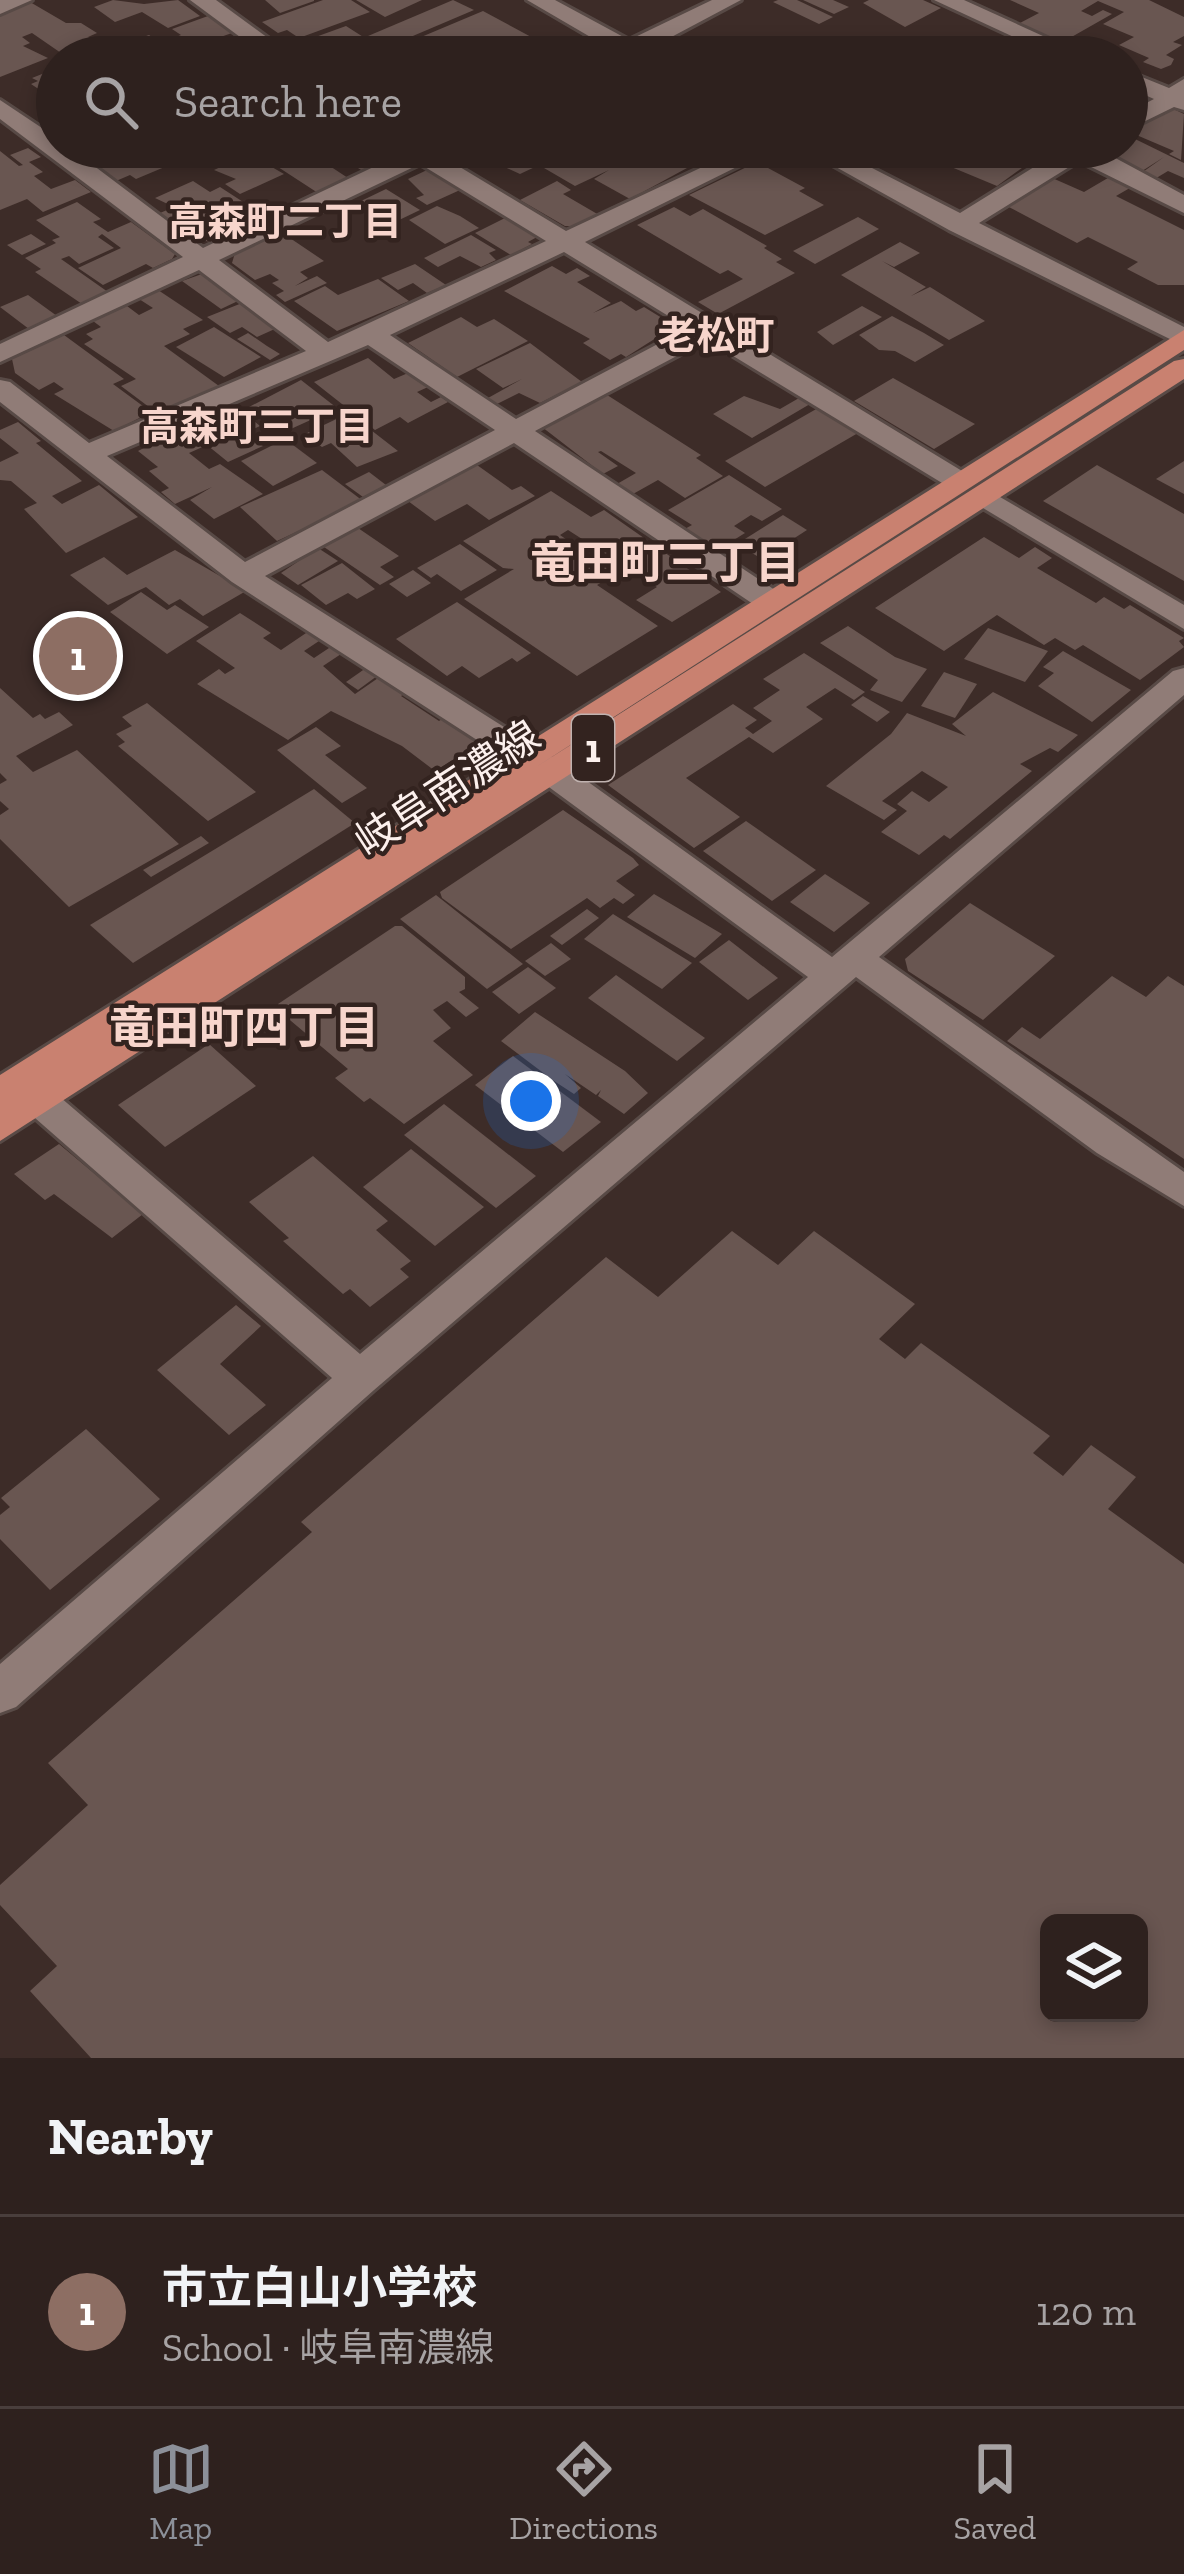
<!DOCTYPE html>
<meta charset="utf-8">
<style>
:root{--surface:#2e211e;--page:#3a2e2b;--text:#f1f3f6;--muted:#a7a3a4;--line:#493e3c;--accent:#8c9099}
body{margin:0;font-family:"Zilla Slab","Noto Sans JP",serif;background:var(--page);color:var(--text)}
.controls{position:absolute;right:36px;bottom:36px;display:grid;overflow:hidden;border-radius:18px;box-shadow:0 6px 18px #0003}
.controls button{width:108px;height:108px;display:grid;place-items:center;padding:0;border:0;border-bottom:3px solid var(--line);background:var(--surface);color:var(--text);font:60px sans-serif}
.you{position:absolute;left:531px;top:1101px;width:42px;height:42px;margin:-30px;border:9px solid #fff;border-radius:50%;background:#1a73e8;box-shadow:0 0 0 18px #1a73e833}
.badge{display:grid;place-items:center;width:78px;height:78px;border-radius:50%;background:var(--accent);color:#fff;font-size:39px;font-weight:700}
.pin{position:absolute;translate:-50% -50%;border:6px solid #fff;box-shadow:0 3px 12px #0006}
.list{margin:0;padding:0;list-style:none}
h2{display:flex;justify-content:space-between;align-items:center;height:156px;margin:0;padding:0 48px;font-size:51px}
h2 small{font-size:39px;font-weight:400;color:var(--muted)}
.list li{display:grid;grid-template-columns:78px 1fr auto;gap:36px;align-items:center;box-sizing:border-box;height:192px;padding:0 48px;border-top:3px solid var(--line)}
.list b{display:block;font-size:45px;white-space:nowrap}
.list p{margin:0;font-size:39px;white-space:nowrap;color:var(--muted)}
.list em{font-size:39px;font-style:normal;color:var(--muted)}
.icon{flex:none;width:66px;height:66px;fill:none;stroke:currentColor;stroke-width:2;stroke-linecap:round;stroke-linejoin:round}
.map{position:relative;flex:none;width:1184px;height:2058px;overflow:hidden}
.search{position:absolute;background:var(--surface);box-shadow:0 6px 18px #0003;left:36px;right:36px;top:36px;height:132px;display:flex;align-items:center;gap:30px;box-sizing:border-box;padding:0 42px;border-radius:66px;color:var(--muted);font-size:45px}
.sheet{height:348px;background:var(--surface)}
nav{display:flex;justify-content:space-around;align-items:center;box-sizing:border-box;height:168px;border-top:3px solid var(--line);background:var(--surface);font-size:33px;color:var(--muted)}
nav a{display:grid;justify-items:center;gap:6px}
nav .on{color:var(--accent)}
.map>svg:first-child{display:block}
.building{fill:#695651;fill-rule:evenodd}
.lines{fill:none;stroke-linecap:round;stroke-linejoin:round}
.minor-casing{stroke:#584a46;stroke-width:6}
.major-casing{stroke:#584a46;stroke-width:6}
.minor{fill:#907c77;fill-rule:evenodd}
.major{fill:#c98170;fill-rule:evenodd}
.labels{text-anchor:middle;stroke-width:9;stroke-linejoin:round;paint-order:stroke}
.far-neighbourhood-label{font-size:39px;font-weight:bold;fill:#f7d5cc;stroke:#33231f}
.far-quarter-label{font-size:39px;font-weight:bold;fill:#f7d5cc;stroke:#33231f}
.shield{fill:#33231f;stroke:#c0b2af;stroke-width:3}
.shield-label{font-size:39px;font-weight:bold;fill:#fcf0ed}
.street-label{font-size:42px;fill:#fcf0ed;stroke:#33231f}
.neighbourhood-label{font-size:45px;font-weight:bold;fill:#f7d5cc;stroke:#33231f}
</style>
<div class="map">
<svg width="1184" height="2058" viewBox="0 0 1184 2058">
<rect width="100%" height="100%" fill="#3d2c28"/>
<g class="building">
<polygon points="113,0 144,4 178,0 200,16 168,28 142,12 115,22 94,7"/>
<polygon points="265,0 314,0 314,1 280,13"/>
<polygon points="323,0 351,0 370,12 299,38 287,30 278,33 262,22"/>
<polygon points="356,0 422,0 385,17"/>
<polygon points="453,0 474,10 387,47 368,36"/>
<polygon points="778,0 797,0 833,17 819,24 773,2"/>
<polygon points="803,0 833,0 849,7 834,14"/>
<polygon points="869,0 923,0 941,8 905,27 863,3"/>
<polygon points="1010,0 1149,0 1184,17 1184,36 1173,42 1182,45 1166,55 1174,59 1171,65 1161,69 1143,62 1149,58 1119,45 1134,37 1103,24 1124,12 1098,1 1081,11 1092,16 1103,10 1112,14 1061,43 1018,24 1039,13"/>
<polygon points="30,2 66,23 81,23 97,33 88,37 94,40 61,53 32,33 22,37 30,43 23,46 48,58 0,77 0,13"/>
<polygon points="483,11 546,45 520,57 462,57 450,50 434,57 410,57 395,48"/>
<polygon points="208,16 232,33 212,40 235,57 181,57 157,44 181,35 172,29"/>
<polygon points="346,26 379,47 358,55 340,43 325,49 310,39"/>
<polygon points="149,35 159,42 126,54 115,47"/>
<polygon points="827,47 856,52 864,48 885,57 809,57"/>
<polygon points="57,68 57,90 46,94 31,84 38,81 32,78"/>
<polygon points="1165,105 1184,114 1181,160 1169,154 1174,151 1127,131"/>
<polygon points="1131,137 1184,163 1184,178 1168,171 1153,180 1140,174 1164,157 1139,173 1097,151 1127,147"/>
<polygon points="85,147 158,147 179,161 136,179 130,175 116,181 75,151"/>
<polygon points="203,147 245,147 251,151 211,168 188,154"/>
<polygon points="316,147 387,147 380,150 392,158 363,171 331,152 318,157 308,151"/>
<polygon points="525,147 562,147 569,151 520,174 496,163"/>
<polygon points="589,147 649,147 653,149 620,165"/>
<polygon points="657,147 724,147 733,152 701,168 687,168 630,199 594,179 609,170 575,186 544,168 581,152 593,151 617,168 657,152 672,155"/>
<polygon points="916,147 1051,147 997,186 932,159 937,156"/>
<polygon points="28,148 41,157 29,162 43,172 34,176 51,189 75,180 91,192 43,212 27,199 0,210 0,151 19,166 23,165 10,155"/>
<polygon points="249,154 284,174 240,194 225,184 236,179 214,170"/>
<polygon points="316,157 348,178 318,193 278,167 291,168"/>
<polygon points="757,162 805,188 799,191 824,205 765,235 689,195"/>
<polygon points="427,170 460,190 427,205 416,198 424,195 408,179"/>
<polygon points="1113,175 1135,185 1116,196 1184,230 1184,285 1158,285 1127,269 1138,262 1088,237 1077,243 1005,205 1050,177 1084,192"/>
<polygon points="193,181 210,192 220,187 254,209 239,216 251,224 214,242 196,240 160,213 174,207 155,198"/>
<polygon points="557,181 571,190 563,194 599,215 577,226 565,226 520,200"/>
<polygon points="386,189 420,210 395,222 361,201"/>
<polygon points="77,202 101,219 93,222 108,232 131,222 175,254 172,259 153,268 146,264 103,285 78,268 121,248 102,234 98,237 114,248 79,264 69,256 61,259 108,292 82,304 35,272 41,269 25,258 56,243 52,240 60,237 36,220"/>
<polygon points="437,206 460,216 479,228 445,244 409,220"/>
<polygon points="674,207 690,216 703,209 767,246 764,248 782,259 776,262 795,273 718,314 698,302 743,279 728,270 720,274 637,225"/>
<polygon points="858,217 879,229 815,264 793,251"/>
<polygon points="505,218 537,237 528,242 532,244 511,255 475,233"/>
<polygon points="281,232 324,261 300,272 308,278 295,286 317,276 327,283 285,302 276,295 284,291 272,283 279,280 270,274 255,280 232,263 235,253"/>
<polygon points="31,234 46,244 22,255 7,245"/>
<polygon points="471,235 496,250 489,253 496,260 481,267 460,256 438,267 424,258"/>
<polygon points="900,242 920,253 894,267 882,261 926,287 911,296 930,287 985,321 949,340 841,275"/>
<polygon points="415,264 446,285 427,293 413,283 398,290 381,278"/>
<polygon points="552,266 566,274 577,268 590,276 577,282 611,303 593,313 621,301 636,311 644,307 675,326 626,357 621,354 610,360 583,343 590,339 504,291"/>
<polygon points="202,274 240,300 221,309 182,281"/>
<polygon points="378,279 409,301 337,331 294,301 325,286 338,295"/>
<polygon points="158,290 203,320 183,329 190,334 164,346 219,386 157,413 121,386 136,379 84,344 93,339 86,334 101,327 93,321 127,306 139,315 153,308 139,299"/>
<polygon points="28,295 57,316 29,329 0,307"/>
<polygon points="242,303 277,328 257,337 242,327 230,333 207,317"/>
<polygon points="862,306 882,317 833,345 817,332"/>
<polygon points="892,316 924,333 944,345 915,362 895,351 879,350 859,335"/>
<polygon points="461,317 477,327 494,319 528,341 457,377 408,343"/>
<polygon points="214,327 261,357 224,377 176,347"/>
<polygon points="248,333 267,346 280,354 270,360 237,339"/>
<polygon points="64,335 124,379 113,384 151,412 114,431 54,394 64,389 54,382 39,390 15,373 12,359"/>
<polygon points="530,343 582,382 540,403 519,393 497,404 488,398 522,379 503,388 476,369"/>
<polygon points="368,358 394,379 408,373 428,387 417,392 431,402 441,397 448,402 408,423 400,417 375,430 314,382"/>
<polygon points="893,378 975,424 934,449 854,401"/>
<polygon points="301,380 337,408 282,433 249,407"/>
<polygon points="604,393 701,455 696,458 723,476 685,498 658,480 633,494 617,484 636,473 601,451 598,452 618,466 603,474 542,427"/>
<polygon points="744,396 780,409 799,398 810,404 752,438 713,414"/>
<polygon points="232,403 260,426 247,432 263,446 228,462 207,445 189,453 209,469 220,464 263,494 214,519 190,500 212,487 175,504 161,492 169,488 149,471 158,467 138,451"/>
<polygon points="818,408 858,433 765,487 725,461"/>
<polygon points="349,413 398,451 357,467 331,443 322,447 305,434"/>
<polygon points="18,422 41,441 36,443 82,481 52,496 62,504 99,485 138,517 66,553 24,509 37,503 11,481 0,480 0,462 19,453 0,438 0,430"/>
<polygon points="285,439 317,463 273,486 241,461"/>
<polygon points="1184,461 1184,494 1156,479"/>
<polygon points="477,465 512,490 521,486 535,496 489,520 467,504 435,521 408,501"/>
<polygon points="1097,465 1184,514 1184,581 1043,501"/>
<polygon points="322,470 363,501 277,541 240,507"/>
<polygon points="369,472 386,485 363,497 345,484"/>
<polygon points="729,475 782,509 762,521 751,515 734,526 745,533 713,553 681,531 692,525 668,510"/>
<polygon points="551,491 591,517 604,510 721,592 672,622 636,600 657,587 568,530 560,535 616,574 597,585 658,626 577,676 464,599 514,569 503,568 463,541"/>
<polygon points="783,515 807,530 762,559 737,544"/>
<polygon points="358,528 399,556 380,567 394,577 380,585 324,547"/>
<polygon points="984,537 1019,558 1035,547 1052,558 1037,568 1096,603 1104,597 1124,609 1130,605 1184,638 1179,641 1184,647 1140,680 1083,645 1075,650 1055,638 1044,645 997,615 944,651 875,608"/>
<polygon points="460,544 497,570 461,591 437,574 431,578 417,568"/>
<polygon points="318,548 338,561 298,585 281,573"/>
<polygon points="175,550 246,591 203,616 180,599 169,605 146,587 108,605 70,575 104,557 127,575"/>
<polygon points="342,563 375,589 357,599 348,593 326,605 301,585"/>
<polygon points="413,570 431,583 407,597 389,584"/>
<polygon points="141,592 167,610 175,605 209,627 167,654 110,612"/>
<polygon points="457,602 531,653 517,662 512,658 479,678 462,666 447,676 396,639"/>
<polygon points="240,613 271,633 263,638 281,650 309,631 322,639 304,651 314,658 332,646 344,652 323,666 355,694 381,676 406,693 401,696 439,721 445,717 483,741 435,771 402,746 331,711 288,740 197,684 219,669 225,674 235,668 196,641"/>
<polygon points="848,626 895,657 927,669 902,702 870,690 878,680 820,643"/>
<polygon points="988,628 1048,651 1025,682 964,659"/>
<polygon points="1063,651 1131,690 1092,722 1038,686 1054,673 1043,667"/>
<polygon points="804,653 865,692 854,700 835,688 806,707 823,719 773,753 749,737 686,778 740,817 694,848 608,785 733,704 757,720 745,728 753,734 772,721 753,708 780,690 763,679"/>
<polygon points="366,668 377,676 358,690 346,682"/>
<polygon points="944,672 977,684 955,718 921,706"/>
<polygon points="0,688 33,718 40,714 45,719 59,712 73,725 16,756 33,772 77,750 179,844 69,907 0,839 0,815 9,809 0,801 0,784 7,780 0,773"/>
<polygon points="993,692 1078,735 1058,752 1050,748 1020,764 1032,771 950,839 944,835 919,855 881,832 907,811 897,804 912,791 929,802 948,787 922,771 882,801 897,810 884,820 826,786 891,734 907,713 966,736 952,724"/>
<polygon points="863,696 890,712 877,722 851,705"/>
<polygon points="147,703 256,792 208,821 118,746 125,742 116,734 132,726 122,717"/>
<polygon points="316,727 341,746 325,755 367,788 342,803 277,750"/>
<polygon points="314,789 355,823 133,963 90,925"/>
<polygon points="563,810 633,858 639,865 616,881 635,895 623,904 614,898 600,908 587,898 511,949 442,898 440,892"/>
<polygon points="746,821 816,870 772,901 703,851"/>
<polygon points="201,836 209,843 151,877 143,870"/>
<polygon points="825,874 870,903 834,932 790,902"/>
<polygon points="654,894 722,934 695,958 627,917"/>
<polygon points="436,895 523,964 487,989 400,919"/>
<polygon points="970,903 1055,956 983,1020 908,971 905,959"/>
<polygon points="587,909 599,918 562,945 550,936"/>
<polygon points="613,914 692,963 662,989 584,939"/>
<polygon points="395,926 402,926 465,977 465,989 459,992 479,1008 466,1017 447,1001 433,1010 451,1028 433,1041 473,1075 404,1124 370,1098 364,1102 335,1078 348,1069 278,1010 278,1004"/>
<polygon points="729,940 778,978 748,1000 699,962"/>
<polygon points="551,943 571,959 545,976 525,961"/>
<polygon points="528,967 556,988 519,1014 492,992"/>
<polygon points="616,975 705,1038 677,1061 588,998"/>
<polygon points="1112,976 1146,997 1168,976 1184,986 1184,1159 1007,1041 1022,1027 1040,1039"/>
<polygon points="535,1012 625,1071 648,1093 624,1114 598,1096 601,1090 596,1095 565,1074 581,1088 574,1094 554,1081 501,1041"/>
<polygon points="209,1044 256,1086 165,1147 118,1105"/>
<polygon points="513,1056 601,1122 563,1152 475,1085"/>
<polygon points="444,1104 536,1176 496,1208 404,1135"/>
<polygon points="59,1144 143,1214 112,1238 54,1194 45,1200 14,1174"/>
<polygon points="411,1149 484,1207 435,1246 363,1187"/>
<polygon points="313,1156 388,1221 376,1230 411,1261 400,1269 409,1277 370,1307 350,1289 343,1294 283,1241 289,1238 249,1202"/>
<path d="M732 1231 778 1265 814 1231 915 1304 879 1339 905 1359 921 1343 1050 1436 1033 1453 1063 1476 1091 1445 1136 1477 1108 1509 1184 1564V2058H91L30 1991 57 1966 0 1905V1885L88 1805 48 1763 312 1532 301 1522 606 1257 658 1297ZM1049 1923H1139V2013H1049Z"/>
<polygon points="236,1305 261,1326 220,1364 266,1405 229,1435 157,1370"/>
<polygon points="86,1429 160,1499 50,1590 0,1539 0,1515 10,1507 1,1498"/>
</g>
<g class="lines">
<defs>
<g id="minor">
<polygon points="0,0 32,0 0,14"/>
<polygon points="190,0 216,0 294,57 267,57"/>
<polygon points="527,0 555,0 629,40 712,0 741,0 647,50 655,57 601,57 611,49"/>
<polygon points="934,0 964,0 1089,57 1057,57"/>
<polygon points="1127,71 1169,88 1184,79 1184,110 1174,107 1127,130 1127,113 1154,99 1127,87"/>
<path d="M0 100 57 138V147H69L203 248 403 153 398 147H448L440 155 566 231 745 147H777L585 242 967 474 972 480 967 486H947L707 340 535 431 781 594 785 601 781 608H759L514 443 265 576 566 766 832 957 1173 671 1184 668V695L879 957 1184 1172V1206L1097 1153 856 977 374 1390 16 1707 0 1713V1664L332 1378 27 1111 22 1101 27 1091 40 1087 53 1091 360 1354 808 977 542 782 232 582 0 402V380L10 382 89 443 306 351 199 270 0 362V344L183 257 0 119ZM420 164 546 241 328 342 219 260ZM564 252 688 328 516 419 390 335ZM368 345 495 430 245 562 107 456Z"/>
<polygon points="800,147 831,147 960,213 1066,147 1095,147 1184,195 1184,213 1079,161 979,223 1184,327 1184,346 949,230"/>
<polygon points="983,487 1184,605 1184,629 973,502 968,496 973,490"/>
</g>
<polygon id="major" points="1184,330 1184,350 533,769 1174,361 1184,359 1184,379 0,1141 0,1075"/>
</defs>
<use href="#minor" class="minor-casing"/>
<use href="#major" class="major-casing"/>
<use href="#minor" class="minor"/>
<use href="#major" class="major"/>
</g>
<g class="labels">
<g class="far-neighbourhood-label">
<text x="285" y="235">高森町二丁目</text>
<text x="257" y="440">高森町三丁目</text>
</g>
<g class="far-quarter-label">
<text x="716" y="349">老松町</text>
</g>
<rect class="shield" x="572" y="715" width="42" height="66" rx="9"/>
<g class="shield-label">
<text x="593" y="762">1</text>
</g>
<g class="street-label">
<text transform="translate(447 788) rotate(-33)" y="15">岐阜南濃線</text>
</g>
<g class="neighbourhood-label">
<text x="665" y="578">竜田町三丁目</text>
<text x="244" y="1043">竜田町四丁目</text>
</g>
</g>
</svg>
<div class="controls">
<button><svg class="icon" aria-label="layers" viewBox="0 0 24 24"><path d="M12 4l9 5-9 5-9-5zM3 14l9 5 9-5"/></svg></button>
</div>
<div class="you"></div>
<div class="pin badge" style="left:78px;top:656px;background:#8d6e63">1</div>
<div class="search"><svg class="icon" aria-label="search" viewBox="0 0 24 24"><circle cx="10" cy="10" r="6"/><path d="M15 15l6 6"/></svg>Search here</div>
</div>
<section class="sheet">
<h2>Nearby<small></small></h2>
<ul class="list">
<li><span class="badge" style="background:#8d6e63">1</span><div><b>市立白山小学校</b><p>School · 岐阜南濃線</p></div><em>120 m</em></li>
</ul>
</section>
<nav>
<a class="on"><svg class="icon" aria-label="map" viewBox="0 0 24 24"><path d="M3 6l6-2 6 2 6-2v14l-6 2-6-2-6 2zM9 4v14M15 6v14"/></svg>Map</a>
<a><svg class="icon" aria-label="directions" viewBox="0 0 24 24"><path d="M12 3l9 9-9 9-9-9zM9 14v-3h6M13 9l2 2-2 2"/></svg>Directions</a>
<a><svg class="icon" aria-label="saved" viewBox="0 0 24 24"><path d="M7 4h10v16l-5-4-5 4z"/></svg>Saved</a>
</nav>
